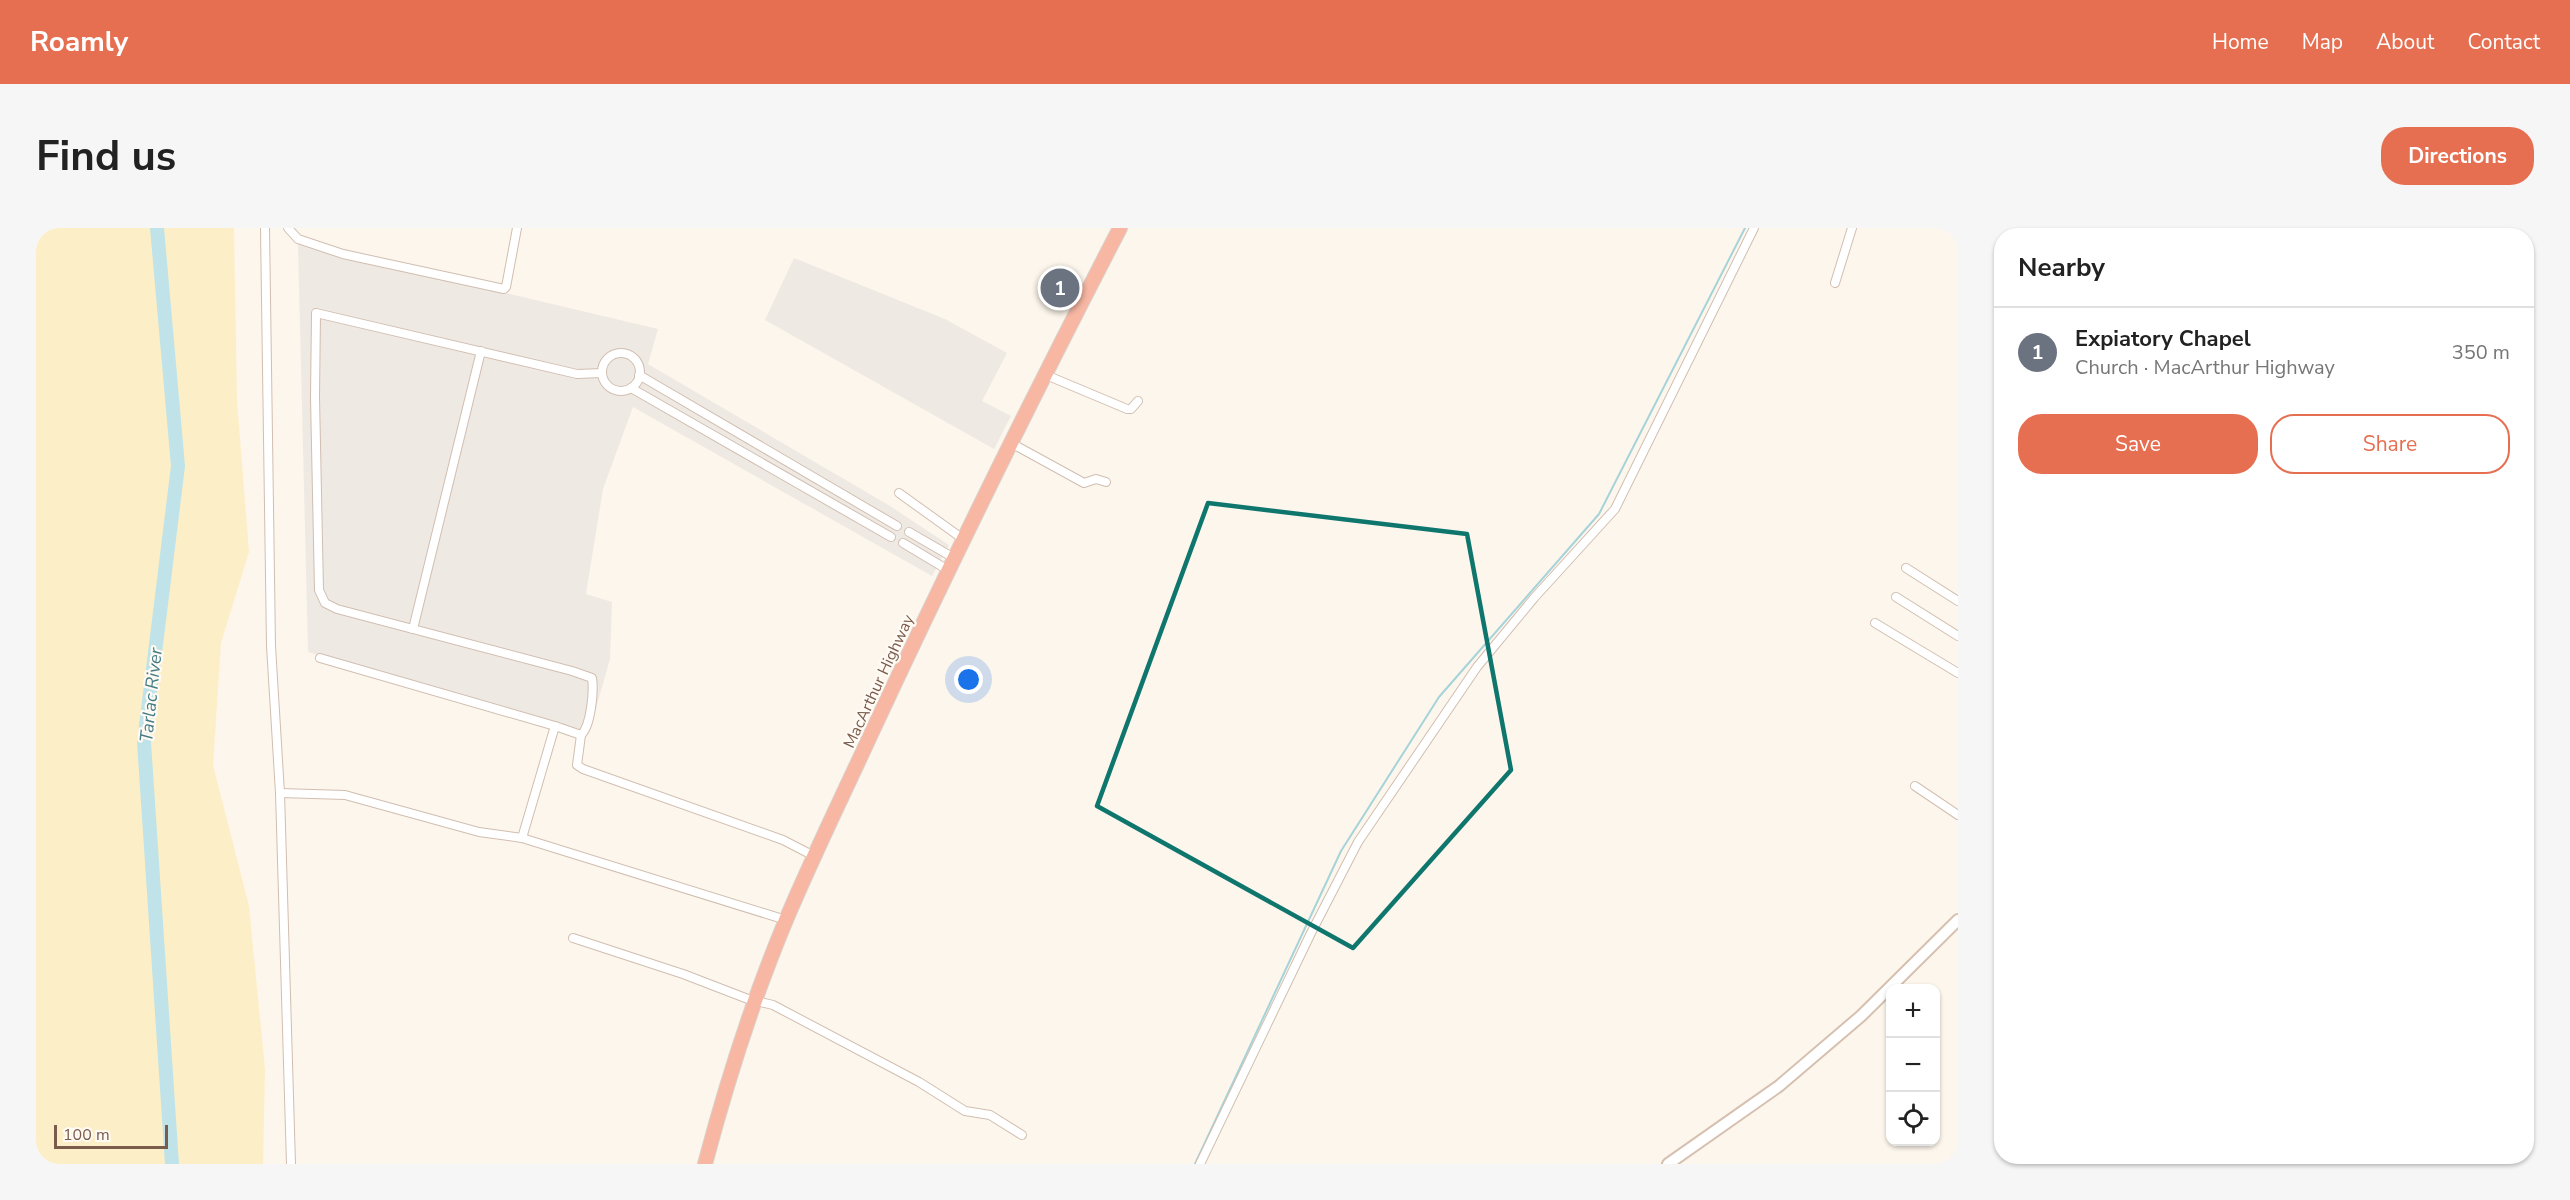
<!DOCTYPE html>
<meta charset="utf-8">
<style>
:root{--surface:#fff;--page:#f6f6f6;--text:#222;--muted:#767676;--line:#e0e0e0;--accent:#e76f51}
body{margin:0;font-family:"Nunito Sans",sans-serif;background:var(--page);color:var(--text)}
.controls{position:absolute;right:18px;bottom:18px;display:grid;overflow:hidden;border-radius:12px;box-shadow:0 2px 4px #0004}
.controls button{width:54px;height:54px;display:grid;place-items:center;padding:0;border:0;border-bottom:2px solid var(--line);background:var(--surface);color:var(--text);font:30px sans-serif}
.scale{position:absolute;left:18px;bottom:15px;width:114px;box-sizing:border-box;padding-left:6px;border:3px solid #7a5c4d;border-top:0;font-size:16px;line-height:21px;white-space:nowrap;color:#7a5c4d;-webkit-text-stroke:4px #fffaf3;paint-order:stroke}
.you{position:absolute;left:933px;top:452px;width:21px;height:21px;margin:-15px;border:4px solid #fff;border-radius:50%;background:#1a73e8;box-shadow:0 0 0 9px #1a73e833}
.badge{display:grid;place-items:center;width:39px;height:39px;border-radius:50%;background:var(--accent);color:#fff;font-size:20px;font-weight:700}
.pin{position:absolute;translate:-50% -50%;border:3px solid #fff;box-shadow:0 2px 6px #0006}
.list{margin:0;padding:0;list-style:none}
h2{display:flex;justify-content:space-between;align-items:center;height:78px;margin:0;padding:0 24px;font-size:26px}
h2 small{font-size:20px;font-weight:400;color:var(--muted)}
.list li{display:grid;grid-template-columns:39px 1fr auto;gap:18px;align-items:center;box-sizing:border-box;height:90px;padding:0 24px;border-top:2px solid var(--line)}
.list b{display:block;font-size:22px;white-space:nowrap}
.list p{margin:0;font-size:20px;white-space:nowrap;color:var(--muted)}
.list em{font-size:20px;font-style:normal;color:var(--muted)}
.actions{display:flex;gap:12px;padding:18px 24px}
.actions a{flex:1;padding:14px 0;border:2px solid var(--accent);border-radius:24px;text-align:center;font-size:21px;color:var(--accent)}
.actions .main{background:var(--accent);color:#fff}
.icon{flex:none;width:33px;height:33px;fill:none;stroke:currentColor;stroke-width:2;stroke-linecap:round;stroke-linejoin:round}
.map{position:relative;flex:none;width:1922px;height:936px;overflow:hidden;border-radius:24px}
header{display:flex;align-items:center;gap:36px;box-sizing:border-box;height:84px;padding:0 30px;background:var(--accent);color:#fff}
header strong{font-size:28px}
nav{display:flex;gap:33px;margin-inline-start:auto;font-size:21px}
.intro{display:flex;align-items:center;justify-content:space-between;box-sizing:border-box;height:144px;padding:0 36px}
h1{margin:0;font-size:42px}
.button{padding:15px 27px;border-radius:24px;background:var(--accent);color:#fff;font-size:21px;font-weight:700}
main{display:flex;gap:36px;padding:0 36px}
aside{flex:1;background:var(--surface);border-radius:24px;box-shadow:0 2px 4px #0004}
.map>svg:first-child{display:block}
.industrial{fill:#efe9e4}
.sand{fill:#fcefc7}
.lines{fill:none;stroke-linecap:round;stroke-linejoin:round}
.stream{stroke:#a5d3da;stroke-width:2}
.river{stroke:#bfe3e8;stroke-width:14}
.street-casing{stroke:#d1beb0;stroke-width:10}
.secondary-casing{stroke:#d6c0b0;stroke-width:14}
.highway-casing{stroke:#dad1cd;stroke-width:16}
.street{stroke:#fff;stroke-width:8}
.secondary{stroke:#fff;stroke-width:10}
.highway{stroke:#f7b7a3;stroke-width:14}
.marked{fill:none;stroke:#0f766e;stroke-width:4.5;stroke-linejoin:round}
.labels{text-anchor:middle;stroke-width:4.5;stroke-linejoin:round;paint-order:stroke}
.street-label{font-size:16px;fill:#7a5c4d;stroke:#fffaf3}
.water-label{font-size:18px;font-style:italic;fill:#437c86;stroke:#fffaf3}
</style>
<header>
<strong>Roamly</strong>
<nav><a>Home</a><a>Map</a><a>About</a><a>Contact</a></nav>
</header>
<div class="intro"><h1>Find us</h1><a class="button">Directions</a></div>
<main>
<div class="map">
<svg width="1922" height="936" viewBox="0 0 1922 936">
<rect width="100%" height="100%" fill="#fdf6ec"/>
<g class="industrial">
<polygon points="262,16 622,101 612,136 854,278 913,317 896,348 597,179 567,261 550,366 576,374 574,431 553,505 272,424"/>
<polygon points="758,30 909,91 971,125 946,173 975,188 958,221 729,92"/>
</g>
<polygon class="sand" points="0,0 198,0 201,172 213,324 185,415 177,537 213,678 229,841 227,936 0,936"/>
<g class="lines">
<polyline class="stream" points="1159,936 1305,623 1403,469 1563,286 1709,0"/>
<polyline class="river" points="121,0 142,238 108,514 136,936"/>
<defs>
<g id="street">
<polyline points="229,0 235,418 244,565 255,936"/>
<polyline points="252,0 262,11 307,26 468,61 470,59 481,0"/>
<polyline points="1799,55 1816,0"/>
<circle cx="585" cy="144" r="19"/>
<polyline points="603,147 861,298"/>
<polyline points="1010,147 1091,181 1095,181 1102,173"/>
<polyline points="595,160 855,309"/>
<polyline points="975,215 1048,255 1060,251 1070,254"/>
<polyline points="863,265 927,311"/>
<polyline points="873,304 918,330"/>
<polyline points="867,315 912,342"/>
<polyline points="1870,340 1922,373"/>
<polyline points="1860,369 1922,408"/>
<polyline points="1839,395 1922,445"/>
<polyline points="377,401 445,123"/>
<polyline points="284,430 519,498 486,610"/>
<polyline points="519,498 545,507 541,537 547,541 747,612 778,628"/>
<path d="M545 507C555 498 558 463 556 450L536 443 301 381 289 375 283 362 279 169 280 85 541 146 566 145"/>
<polyline points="1879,558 1922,587"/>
<polyline points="244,565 309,567 443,604 486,610 750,692"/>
<polyline points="537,710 647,746 712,771 737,777 883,854 929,883 954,887 986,907"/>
<polyline points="1164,936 1275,705 1322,614 1441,439 1498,370 1579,281 1718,0"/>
</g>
<polyline id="secondary" points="1632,936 1743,858 1825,788 1922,692"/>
<path id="highway" d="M669 936C691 853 717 771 750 692 777 628 807 567 836 504 915 334 998 166 1084 0"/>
</defs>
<use href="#street" class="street-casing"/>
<use href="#secondary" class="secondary-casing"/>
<use href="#highway" class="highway-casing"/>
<use href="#street" class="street"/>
<use href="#secondary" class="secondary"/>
<use href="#highway" class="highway"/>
</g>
<path class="marked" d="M1172 275 1431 306 1475 542 1317 720 1061 578Z"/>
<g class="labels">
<g class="street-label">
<text transform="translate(842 453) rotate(-65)" y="6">MacArthur Highway</text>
</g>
<g class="water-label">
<text transform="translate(115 467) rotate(-84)" y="6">Tarlac River</text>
</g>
</g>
</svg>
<div class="controls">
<button>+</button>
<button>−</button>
<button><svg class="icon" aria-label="locate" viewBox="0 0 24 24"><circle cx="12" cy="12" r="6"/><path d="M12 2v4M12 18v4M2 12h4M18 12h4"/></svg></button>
</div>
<div class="scale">100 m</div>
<div class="you"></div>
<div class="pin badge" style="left:1024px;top:60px;background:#6b7280">1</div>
</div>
<aside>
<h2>Nearby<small></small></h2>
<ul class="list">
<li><span class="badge" style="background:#6b7280">1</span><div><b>Expiatory Chapel</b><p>Church · MacArthur Highway</p></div><em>350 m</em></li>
</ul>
<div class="actions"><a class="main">Save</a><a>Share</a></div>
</aside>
</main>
